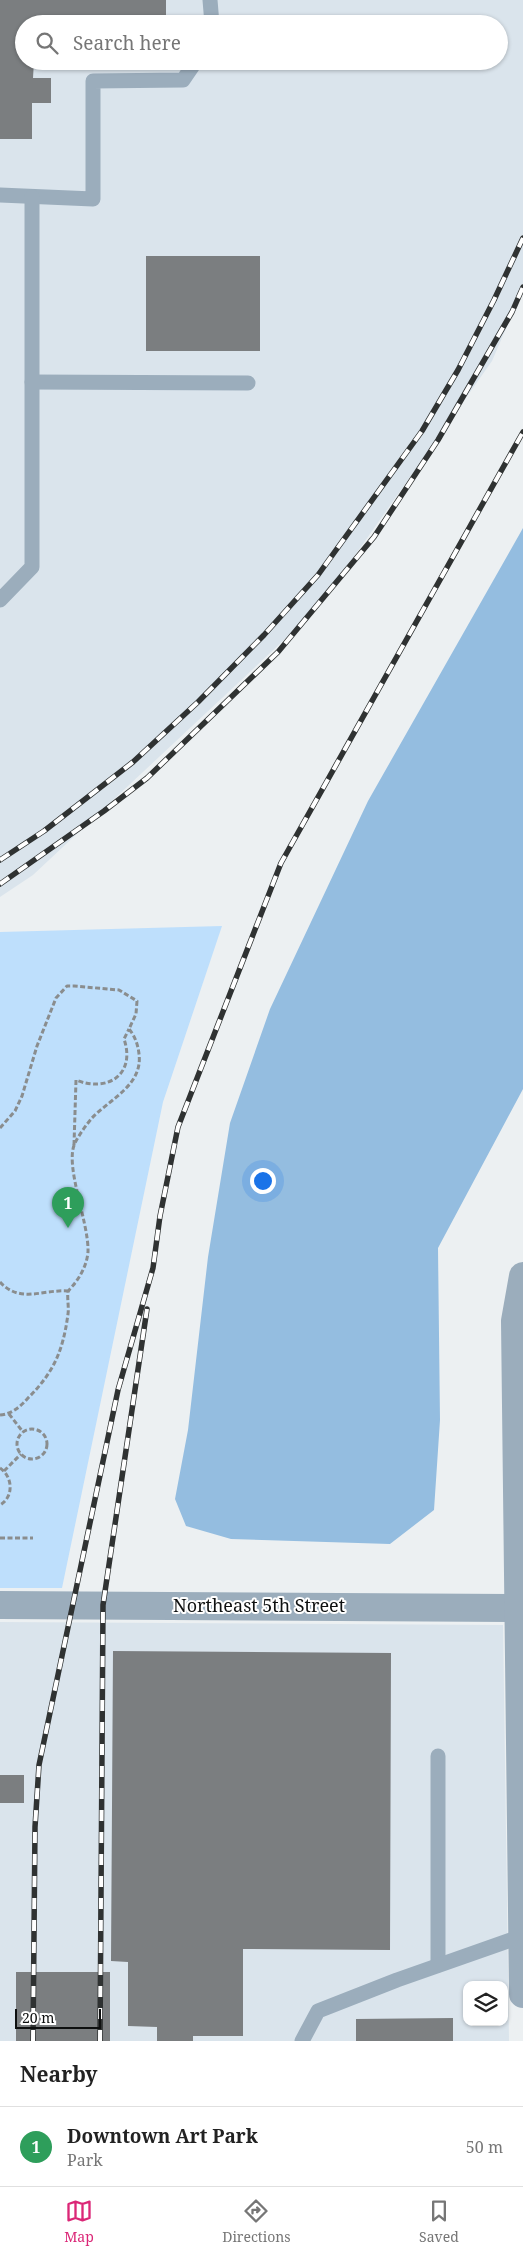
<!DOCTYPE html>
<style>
:root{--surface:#fff;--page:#f6f6f6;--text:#222;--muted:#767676;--line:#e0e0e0;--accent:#db2777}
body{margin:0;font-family:"Noto Serif",serif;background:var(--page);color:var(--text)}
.controls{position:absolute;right:15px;bottom:15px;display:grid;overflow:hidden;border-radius:10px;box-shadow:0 1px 4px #0004}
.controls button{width:45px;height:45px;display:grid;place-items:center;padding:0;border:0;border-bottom:1px solid var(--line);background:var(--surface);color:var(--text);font:25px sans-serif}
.scale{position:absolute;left:15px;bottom:12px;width:86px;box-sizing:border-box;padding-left:5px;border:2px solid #0e1010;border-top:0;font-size:14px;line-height:18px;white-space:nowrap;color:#0e1010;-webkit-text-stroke:4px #fff;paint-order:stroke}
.you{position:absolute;left:262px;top:1180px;width:18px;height:18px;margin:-12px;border:4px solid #fff;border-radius:50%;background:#1a73e8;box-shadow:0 0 0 8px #1a73e833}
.badge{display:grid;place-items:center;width:32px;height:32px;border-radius:50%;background:var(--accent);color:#fff;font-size:16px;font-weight:700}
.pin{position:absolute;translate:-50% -41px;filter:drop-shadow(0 1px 2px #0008)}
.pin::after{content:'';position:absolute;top:26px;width:18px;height:15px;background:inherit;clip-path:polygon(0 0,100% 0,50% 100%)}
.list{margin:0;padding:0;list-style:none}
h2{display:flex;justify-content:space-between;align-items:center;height:65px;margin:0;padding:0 20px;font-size:21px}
h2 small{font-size:16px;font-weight:400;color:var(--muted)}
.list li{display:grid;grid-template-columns:32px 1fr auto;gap:15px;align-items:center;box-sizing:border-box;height:80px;padding:0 20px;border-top:1px solid var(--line)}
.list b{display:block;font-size:19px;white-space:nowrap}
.list p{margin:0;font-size:16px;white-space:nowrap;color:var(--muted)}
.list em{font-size:16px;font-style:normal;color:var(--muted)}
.icon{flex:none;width:28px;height:28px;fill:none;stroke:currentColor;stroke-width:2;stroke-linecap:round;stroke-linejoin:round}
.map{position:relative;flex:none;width:523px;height:2041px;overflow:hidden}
.search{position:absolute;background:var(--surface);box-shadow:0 1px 4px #0004;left:15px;right:15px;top:15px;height:55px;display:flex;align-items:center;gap:12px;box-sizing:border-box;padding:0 18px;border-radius:28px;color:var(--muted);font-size:19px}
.sheet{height:145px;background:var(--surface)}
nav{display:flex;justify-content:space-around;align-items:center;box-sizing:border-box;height:70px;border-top:1px solid var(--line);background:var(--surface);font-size:14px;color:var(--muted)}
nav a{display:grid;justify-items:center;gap:2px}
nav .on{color:var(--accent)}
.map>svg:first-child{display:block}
.built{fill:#dae4ec;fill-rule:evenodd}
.green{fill:#bedffc}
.water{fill:#94bde0}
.building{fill:#7b7e80}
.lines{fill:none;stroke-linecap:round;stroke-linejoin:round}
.path{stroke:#8a8d8e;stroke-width:3;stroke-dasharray:5 2.5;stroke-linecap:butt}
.service{stroke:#9badbc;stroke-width:15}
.minor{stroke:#9badbc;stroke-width:28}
.tertiary{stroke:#9badbc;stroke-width:28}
.rail-casing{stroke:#2f3232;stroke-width:5.5}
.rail{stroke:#fff;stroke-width:4;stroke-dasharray:11;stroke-linecap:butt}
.labels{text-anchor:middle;stroke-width:4;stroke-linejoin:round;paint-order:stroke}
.street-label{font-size:18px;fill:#0e1010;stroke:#fff}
</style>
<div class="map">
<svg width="523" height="2041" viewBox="0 0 523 2041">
<rect width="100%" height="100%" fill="#ecf0f2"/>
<g class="built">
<path d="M0 0H523V289L492 361 317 609 33 875 0 897ZM24 24H499V61H24Z"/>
<path d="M0 1622 503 1625 509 2041H0ZM467 1985H504V2022H467Z"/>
</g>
<polygon class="green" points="222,926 163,1102 62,1588 0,1588 0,932"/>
<polygon class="water" points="523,528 523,1089 438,1248 440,1420 434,1510 390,1544 231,1539 186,1526 175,1499 188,1430 208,1257 230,1123 270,1009 368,801"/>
<g class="building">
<polygon points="0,0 166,0 166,24 24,24 24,61 34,61 33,78 51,78 51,103 32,103 32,139 0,139"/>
<rect x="146" y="256" width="114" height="95"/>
<polygon points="113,1651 391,1653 390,1950 243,1949 243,2036 193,2036 193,2041 157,2041 157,2027 128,2026 128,1962 111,1961"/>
<rect x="0" y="1775" width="24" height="28"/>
<rect x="16" y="1972" width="94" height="69"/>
<polygon points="453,2018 453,2041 356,2041 356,2019"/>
</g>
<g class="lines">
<g class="path">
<path d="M0 1128 15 1111 22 1096 37 1046 56 998 67 986H74L119 990 137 1001 136 1014 129 1029C135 1036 138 1045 139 1054 143 1085 110 1099 92 1118 86 1125 79 1135 75 1143 64 1165 89 1222 88 1252 87 1263 82 1274 75 1283 74 1285 69 1289 68 1292 67 1297 69 1308 68 1314 63 1351 54 1372 28 1398 20 1407 12 1414 0 1415"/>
<path d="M74 1145 76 1080C108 1093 136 1074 124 1039L129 1029"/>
<path d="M0 1282C20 1304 44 1289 68 1291"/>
<polyline points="9,1414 23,1432"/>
<circle cx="32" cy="1444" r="15"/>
<path d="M0 1468C13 1477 14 1497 0 1505"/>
<polyline points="4,1471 21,1454"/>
<polyline points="0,1538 33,1538"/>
</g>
<g class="service">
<polyline points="210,0 212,24"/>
<polyline points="0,195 93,199 93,81 183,80 196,61"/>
<polyline points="32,382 248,383"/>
<polyline points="0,600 32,567 32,197"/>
<polyline points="438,1756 438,1965"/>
<polyline points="302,2041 318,2011 397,1980 522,1936"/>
</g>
<polyline class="minor" points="0,1605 517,1608"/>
<polyline class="tertiary" points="523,1276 515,1321 523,1994"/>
<defs>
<g id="rail">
<polyline points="0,860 44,831 133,762 198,702 264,635 318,575 422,431 458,370 494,300 523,238"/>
<polyline points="0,884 104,811 147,778 278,652 374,537 438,440 512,312 523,287"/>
<polyline points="33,2041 35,1827 39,1765 118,1390 153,1268 160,1216 178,1127 281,863 523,432"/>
<polyline points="100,2041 103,1605 147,1309"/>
</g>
</defs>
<use href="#rail" class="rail-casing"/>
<use href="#rail" class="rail"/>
</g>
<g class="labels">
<g class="street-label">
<text x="259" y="1612">Northeast 5th Street</text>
</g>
</g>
</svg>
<div class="controls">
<button><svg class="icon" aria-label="layers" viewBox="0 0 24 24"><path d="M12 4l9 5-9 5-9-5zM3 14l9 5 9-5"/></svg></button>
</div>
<div class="scale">20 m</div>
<div class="you"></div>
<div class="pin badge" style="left:68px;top:1228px;background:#2e9e5b">1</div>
<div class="search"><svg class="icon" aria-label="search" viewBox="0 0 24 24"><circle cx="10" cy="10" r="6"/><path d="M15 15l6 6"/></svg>Search here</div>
</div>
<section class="sheet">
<h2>Nearby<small></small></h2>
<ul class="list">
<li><span class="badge" style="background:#2e9e5b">1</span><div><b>Downtown Art Park</b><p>Park</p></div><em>50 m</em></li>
</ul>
</section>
<nav>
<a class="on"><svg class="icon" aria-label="map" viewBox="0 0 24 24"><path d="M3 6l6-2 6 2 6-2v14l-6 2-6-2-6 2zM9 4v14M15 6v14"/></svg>Map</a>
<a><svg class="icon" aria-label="directions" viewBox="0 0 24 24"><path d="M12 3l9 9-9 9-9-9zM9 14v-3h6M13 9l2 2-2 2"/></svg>Directions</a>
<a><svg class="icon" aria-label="saved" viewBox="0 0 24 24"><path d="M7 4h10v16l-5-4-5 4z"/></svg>Saved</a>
</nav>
